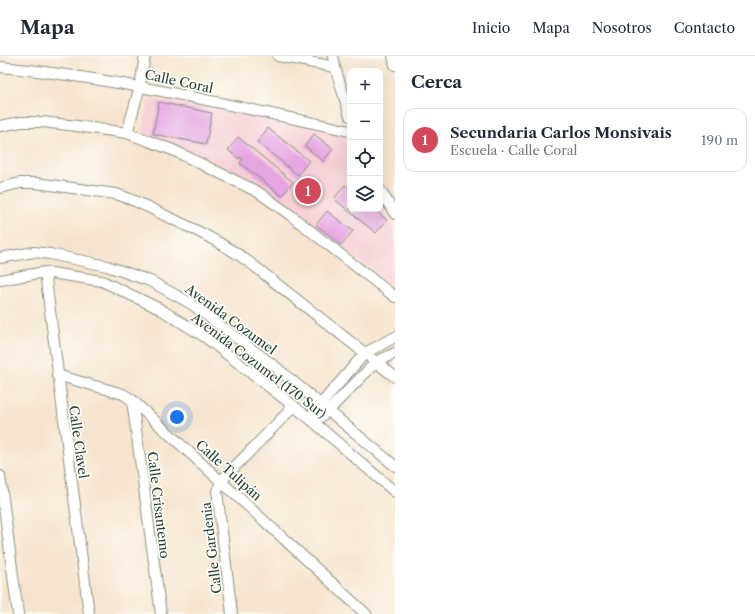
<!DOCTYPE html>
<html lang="es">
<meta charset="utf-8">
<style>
:root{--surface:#fff;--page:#f6f6f7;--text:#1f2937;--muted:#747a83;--line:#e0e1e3;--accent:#d1495b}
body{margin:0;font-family:"Libre Caslon Text",serif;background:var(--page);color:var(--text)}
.controls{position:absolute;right:12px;top:12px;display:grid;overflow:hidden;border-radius:8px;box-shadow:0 4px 16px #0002}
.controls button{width:36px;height:36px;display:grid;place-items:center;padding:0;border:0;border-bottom:1px solid var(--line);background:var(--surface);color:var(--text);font:20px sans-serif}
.you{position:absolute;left:177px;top:361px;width:14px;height:14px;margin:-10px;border:3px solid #fff;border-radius:50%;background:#1a73e8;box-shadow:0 0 0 6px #1a73e833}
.badge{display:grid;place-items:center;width:26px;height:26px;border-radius:50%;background:var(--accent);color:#fff;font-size:13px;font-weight:700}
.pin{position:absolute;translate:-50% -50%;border:2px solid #fff;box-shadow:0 1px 4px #0006}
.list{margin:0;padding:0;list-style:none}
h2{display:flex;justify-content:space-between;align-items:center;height:52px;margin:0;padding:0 16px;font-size:17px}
h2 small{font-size:13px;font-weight:400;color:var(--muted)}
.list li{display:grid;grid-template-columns:26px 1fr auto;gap:12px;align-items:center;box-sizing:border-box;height:64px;margin:0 8px 8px;padding:0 8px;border:1px solid var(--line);border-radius:12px}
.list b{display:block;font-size:15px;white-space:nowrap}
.list p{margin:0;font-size:13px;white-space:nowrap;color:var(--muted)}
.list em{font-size:13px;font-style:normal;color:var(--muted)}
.icon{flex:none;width:22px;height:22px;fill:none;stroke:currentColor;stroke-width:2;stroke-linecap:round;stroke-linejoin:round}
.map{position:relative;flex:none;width:395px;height:558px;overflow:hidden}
header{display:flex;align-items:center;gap:24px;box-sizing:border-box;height:56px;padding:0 20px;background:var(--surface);border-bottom:1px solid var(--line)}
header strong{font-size:19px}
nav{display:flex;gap:22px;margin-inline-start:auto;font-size:14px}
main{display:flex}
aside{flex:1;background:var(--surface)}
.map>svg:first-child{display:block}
.built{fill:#f6cfd5}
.building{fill:#e5a4e2}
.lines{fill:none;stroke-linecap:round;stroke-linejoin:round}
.street-casing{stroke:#8a9181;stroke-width:12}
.street{stroke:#fff;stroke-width:10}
.labels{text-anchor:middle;stroke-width:3.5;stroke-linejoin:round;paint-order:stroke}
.street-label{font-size:13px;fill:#1f3d34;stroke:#fdfcf7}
</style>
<header>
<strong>Mapa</strong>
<nav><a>Inicio</a><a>Mapa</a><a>Nosotros</a><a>Contacto</a></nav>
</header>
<main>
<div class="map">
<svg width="395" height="558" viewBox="0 0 395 558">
<rect width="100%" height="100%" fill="#fdfcf7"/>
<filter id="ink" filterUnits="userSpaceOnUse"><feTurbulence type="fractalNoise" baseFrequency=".025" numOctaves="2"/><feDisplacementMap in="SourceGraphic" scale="8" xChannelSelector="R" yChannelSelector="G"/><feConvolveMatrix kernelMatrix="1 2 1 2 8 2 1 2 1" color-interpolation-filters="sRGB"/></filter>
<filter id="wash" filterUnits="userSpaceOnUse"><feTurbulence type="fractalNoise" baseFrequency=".012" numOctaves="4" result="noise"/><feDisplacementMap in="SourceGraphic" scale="16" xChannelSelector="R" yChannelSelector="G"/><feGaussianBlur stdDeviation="0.9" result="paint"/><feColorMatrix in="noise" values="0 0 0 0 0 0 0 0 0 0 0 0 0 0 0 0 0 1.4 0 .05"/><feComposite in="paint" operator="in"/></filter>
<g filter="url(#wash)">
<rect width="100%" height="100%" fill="#f6e5ce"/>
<polygon class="built" points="155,42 346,78 350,82 350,153 380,153 380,149 395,175 395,233 293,153 243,121 200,100 143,78 148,43"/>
<g id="blocks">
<g class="building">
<polygon points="159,46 212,57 206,88 153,78"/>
<polygon points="268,72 309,105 298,119 257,86"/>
<polygon points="314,78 333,93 323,105 305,90"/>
<polygon points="238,81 293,126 282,140 240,107 243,103 240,101 239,103 228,94"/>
<polygon points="345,129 350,133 350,153 374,153 387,164 376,177 334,143"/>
<polygon points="327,155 353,175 341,189 316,169"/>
</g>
</g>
</g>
<g filter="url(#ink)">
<use href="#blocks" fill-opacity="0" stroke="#8a9181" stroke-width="1"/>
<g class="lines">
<defs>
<g id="street">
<polyline points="278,0 335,11"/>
<polyline points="333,0 335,11 350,60"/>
<polyline points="393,0 395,9"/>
<path d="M0 11C118 22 234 50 350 75"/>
<polyline points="0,70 21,66 42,66 77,70 127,77 173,94 258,136 289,158 395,241"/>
<polyline points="127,77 140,30 145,0"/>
<path d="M0 132 20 127H36L116 138C133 143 148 151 164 159 194 173 223 187 249 206L395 321"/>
<polyline points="380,134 395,158"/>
<polyline points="0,202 34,196 50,198 107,210 150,225 190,247 277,312 395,410"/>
<polyline points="45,216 89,558"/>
<polyline points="0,224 45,216 102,225 160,253 205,281 309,362 395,436"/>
<polyline points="57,319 123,338 132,344 366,558"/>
<polyline points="253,319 265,303"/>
<polyline points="132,344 161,558"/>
<polyline points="309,362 365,297 395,281"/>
<polyline points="314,366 328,355 376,306 395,297"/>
<polyline points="0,420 18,558"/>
<polyline points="232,558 217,435 222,424 294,350"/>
</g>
</defs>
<use href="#street" class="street-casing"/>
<use href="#street" class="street"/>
</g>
</g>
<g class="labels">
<g class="street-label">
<text transform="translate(179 25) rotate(12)" y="5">Calle Coral</text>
<text transform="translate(231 263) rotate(36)" y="5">Avenida Cozumel</text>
<text transform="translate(259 309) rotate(37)" y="5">Avenida Cozumel (170 Sur)</text>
<text transform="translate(79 386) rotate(82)" y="5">Calle Clavel</text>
<text transform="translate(229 414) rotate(42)" y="5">Calle Tulipán</text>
<text transform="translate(159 449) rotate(83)" y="5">Calle Crisantemo</text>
<text transform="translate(211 492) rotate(-97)" y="5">Calle Gardenia</text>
</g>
</g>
</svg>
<div class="controls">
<button>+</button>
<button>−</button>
<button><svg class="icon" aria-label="locate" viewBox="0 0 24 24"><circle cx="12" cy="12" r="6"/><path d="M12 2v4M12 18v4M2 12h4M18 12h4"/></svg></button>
<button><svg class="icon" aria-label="layers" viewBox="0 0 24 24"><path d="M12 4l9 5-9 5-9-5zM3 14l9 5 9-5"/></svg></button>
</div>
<div class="you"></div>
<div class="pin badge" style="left:308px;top:135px">1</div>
</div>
<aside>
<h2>Cerca<small></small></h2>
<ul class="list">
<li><span class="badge">1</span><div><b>Secundaria Carlos Monsivais</b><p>Escuela · Calle Coral</p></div><em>190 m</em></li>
</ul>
</aside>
</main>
